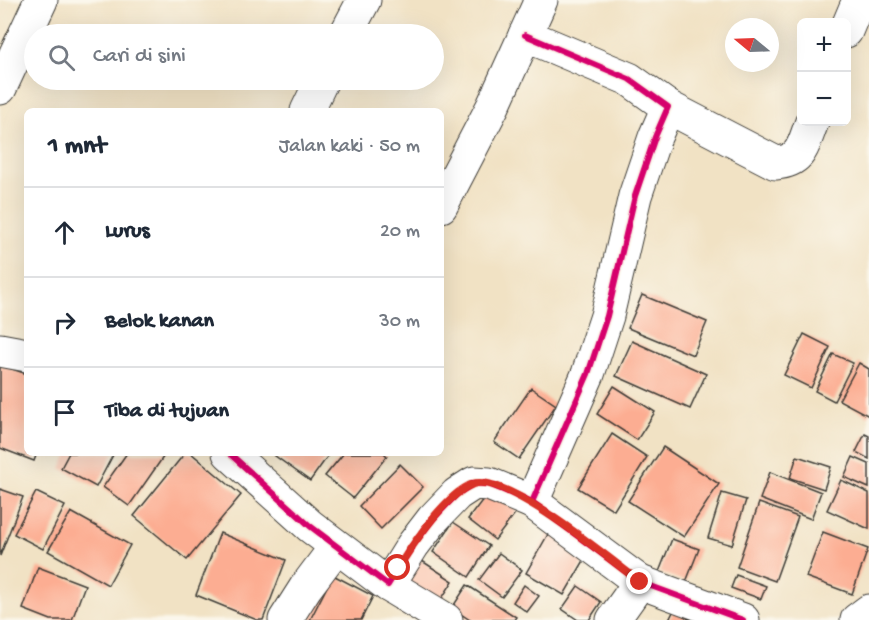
<!DOCTYPE html>
<html lang="id">
<meta charset="utf-8">
<style>
:root{--surface:#fff;--page:#f6f6f7;--text:#1f2937;--muted:#747a83;--line:#e0e1e3}
body{margin:0;font-family:"Gochi Hand",sans-serif;background:var(--page);color:var(--text)}
.controls{position:absolute;right:18px;top:18px;display:grid;overflow:hidden;border-radius:9px;box-shadow:0 6px 24px #0002}
.controls button{width:54px;height:54px;display:grid;place-items:center;padding:0;border:0;border-bottom:2px solid var(--line);background:var(--surface);color:var(--text);font:30px sans-serif}
.compass{position:absolute;left:725px;top:18px;width:54px;height:54px;border-radius:50%;background:var(--surface);box-shadow:0 6px 24px #0002;rotate:289deg}
.stop{position:absolute;width:18px;height:18px;margin:-14px;border:4px solid #d93025;border-radius:50%;background:#fff}
.stop.end{background:#d93025;border-color:#fff;box-shadow:0 2px 6px #0008}
.list{margin:0;padding:0;list-style:none}
h2{display:flex;justify-content:space-between;align-items:center;height:78px;margin:0;padding:0 24px;font-size:26px}
h2 small{font-size:20px;font-weight:400;color:var(--muted)}
.list li{display:grid;grid-template-columns:39px 1fr auto;gap:18px;align-items:center;box-sizing:border-box;height:90px;padding:0 24px;border-top:2px solid var(--line)}
.list b{display:block;font-size:22px;white-space:nowrap}
.list em{font-size:20px;font-style:normal;color:var(--muted)}
.icon{flex:none;width:33px;height:33px;fill:none;stroke:currentColor;stroke-width:2;stroke-linecap:round;stroke-linejoin:round}
.map{position:relative;flex:none;width:869px;height:620px;overflow:hidden}
.search{position:absolute;background:var(--surface);box-shadow:0 6px 24px #0002;left:24px;top:24px;width:420px;height:66px;display:flex;align-items:center;gap:15px;box-sizing:border-box;padding:0 21px;border-radius:33px;color:var(--muted);font-size:22px}
.panel{position:absolute;background:var(--surface);box-shadow:0 6px 24px #0002;left:24px;top:108px;width:420px;height:348px;border-radius:9px}
.map>svg:first-child{display:block}
.building{fill:#fcad92}
.lines{fill:none;stroke-linecap:round;stroke-linejoin:round}
.street-casing{stroke:#3c3a35;stroke-width:35}
.street{stroke:#fff;stroke-width:33}
.cycleway-casing{stroke:#fbf7ec;stroke-width:10}
.cycleway{stroke:#d6006c;stroke-width:6}
.route{stroke:#d93025;stroke-width:8}
</style>
<div class="map">
<svg width="869" height="620" viewBox="0 0 869 620">
<rect width="100%" height="100%" fill="#fbf7ec"/>
<filter id="ink" filterUnits="userSpaceOnUse"><feTurbulence type="fractalNoise" baseFrequency=".0167" numOctaves="2"/><feDisplacementMap in="SourceGraphic" scale="12" xChannelSelector="R" yChannelSelector="G"/><feConvolveMatrix kernelMatrix="1 2 1 2 8 2 1 2 1" color-interpolation-filters="sRGB"/></filter>
<filter id="wash" filterUnits="userSpaceOnUse"><feTurbulence type="fractalNoise" baseFrequency=".008" numOctaves="4" result="noise"/><feDisplacementMap in="SourceGraphic" scale="24" xChannelSelector="R" yChannelSelector="G"/><feGaussianBlur stdDeviation="1.35" result="paint"/><feColorMatrix in="noise" values="0 0 0 0 0 0 0 0 0 0 0 0 0 0 0 0 0 1.4 0 .05"/><feComposite in="paint" operator="in"/></filter>
<g filter="url(#wash)">
<rect width="100%" height="100%" fill="#f1e2c4"/>
<g id="blocks">
<g class="building">
<polygon points="642,295 707,322 693,355 628,328"/>
<polygon points="804,334 830,347 811,388 784,375"/>
<polygon points="632,341 706,374 690,409 616,376"/>
<polygon points="833,354 853,363 834,401 815,391"/>
<polygon points="859,363 869,369 869,416 839,400"/>
<polygon points="0,365 27,374 27,453 37,453 34,461 0,448"/>
<polygon points="614,386 655,412 637,440 597,414"/>
<polygon points="531,388 556,405 519,459 494,442"/>
<polygon points="612,434 647,457 614,510 578,488"/>
<polygon points="865,434 869,436 869,459 856,452"/>
<polygon points="663,447 719,484 684,537 628,501"/>
<polygon points="69,453 114,453 96,487 61,468"/>
<polygon points="127,453 166,453 129,506 103,487"/>
<polygon points="185,453 191,453 241,495 187,560 134,516"/>
<polygon points="271,453 330,453 310,481"/>
<polygon points="344,453 384,453 387,456 353,498 325,476"/>
<polygon points="797,456 831,467 824,489 790,478"/>
<polygon points="853,457 869,464 869,488 844,477"/>
<polygon points="400,464 423,487 381,529 359,506"/>
<polygon points="770,472 821,492 811,519 760,499"/>
<polygon points="841,480 869,493 869,529 827,510"/>
<polygon points="0,489 23,497 0,556"/>
<polygon points="490,490 517,511 495,540 468,519"/>
<polygon points="36,492 65,506 43,549 14,534"/>
<polygon points="722,493 746,500 732,545 708,538"/>
<polygon points="759,503 798,517 775,581 737,567"/>
<polygon points="71,512 130,545 108,585 48,551"/>
<polygon points="453,522 489,546 469,577 433,552"/>
<polygon points="551,529 589,552 564,595 526,573"/>
<polygon points="823,532 868,549 852,594 806,577"/>
<polygon points="220,533 286,560 263,620 257,620 196,595"/>
<polygon points="672,539 699,549 686,582 659,572"/>
<polygon points="499,553 522,570 502,597 479,580"/>
<polygon points="419,559 453,581 439,603 405,581"/>
<polygon points="38,567 85,585 72,620 51,620 23,609"/>
<polygon points="333,575 373,596 361,620 310,620"/>
<polygon points="736,575 766,586 761,599 731,588"/>
<polygon points="467,585 516,617 514,620 470,620 452,608"/>
<polygon points="524,585 539,596 527,612 513,602"/>
<polygon points="578,586 601,602 589,620 578,620 562,609"/>
<polygon points="674,610 691,620 669,620"/>
</g>
</g>
</g>
<g filter="url(#ink)">
<use href="#blocks" fill-opacity="0" stroke="#3c3a35" stroke-width="1.5"/>
<g class="lines">
<defs>
<g id="street">
<polyline points="846,31 859,0"/>
<polyline points="346,34 364,0"/>
<polyline points="525,35 629,79 668,107 655,137 635,196 607,316 588,374 532,502"/>
<polyline points="0,88 41,0"/>
<path d="M668 107 776 163C803 161 803 144 812 122"/>
<polyline points="307,111 322,80"/>
<polyline points="441,206 493,106 541,0"/>
<polyline points="0,350 27,355"/>
<polyline points="229,453 310,526 388,585 413,545 433,519 457,494 474,483 489,484 532,502 640,582 743,620"/>
<polyline points="388,585 446,620"/>
<polyline points="285,620 306,587 336,547"/>
<polyline points="613,620 640,582"/>
<polyline points="857,620 869,611"/>
</g>
</defs>
<use href="#street" class="street-casing"/>
<use href="#street" class="street"/>
<defs>
<g id="cycleway">
<polyline points="525,35 629,79 668,107 655,137 635,196 607,316 588,374 532,502"/>
<polyline points="229,453 310,526 388,585 413,545 433,519 457,494 474,483 489,484 532,502 640,582 743,620"/>
</g>
</defs>
<use href="#cycleway" class="cycleway-casing"/>
<use href="#cycleway" class="cycleway"/>
</g>
</g>
<g class="lines" filter="url(#ink)">
<path class="route" d="M398 568C413 544 446 494 473 484 505 472 612 561 640 582"/>
</g>
</svg>
<div class="controls">
<button>+</button>
<button>−</button>
</div>
<svg class="compass" viewBox="-18 -18 36 36"><path d="M0-13l5 13h-10z" fill="#e53935"/><path d="M0 13l5-13h-10z" fill="#747a83"/></svg>
<div class="stop" style="left:398px;top:568px"></div>
<div class="stop end" style="left:640px;top:582px"></div>
<div class="search"><svg class="icon" aria-label="search" viewBox="0 0 24 24"><circle cx="10" cy="10" r="6"/><path d="M15 15l6 6"/></svg>Cari di sini</div>
<section class="panel">
<h2>1 mnt<small>Jalan kaki · 50 m</small></h2>
<ul class="list">
<li><svg class="icon" aria-label="ahead" viewBox="0 0 24 24"><path d="M12 20V5M6 11l6-6 6 6"/></svg><div><b>Lurus</b></div><em>20 m</em></li>
<li><svg class="icon" aria-label="right" viewBox="0 0 24 24"><path d="M7 20v-9h11M14 6l5 5-5 5"/></svg><div><b>Belok kanan</b></div><em>30 m</em></li>
<li><svg class="icon" aria-label="arrive" viewBox="0 0 24 24"><path d="M6 21V4h12l-3 4 3 4H6"/></svg><div><b>Tiba di tujuan</b></div></li>
</ul>
</section>
</div>
